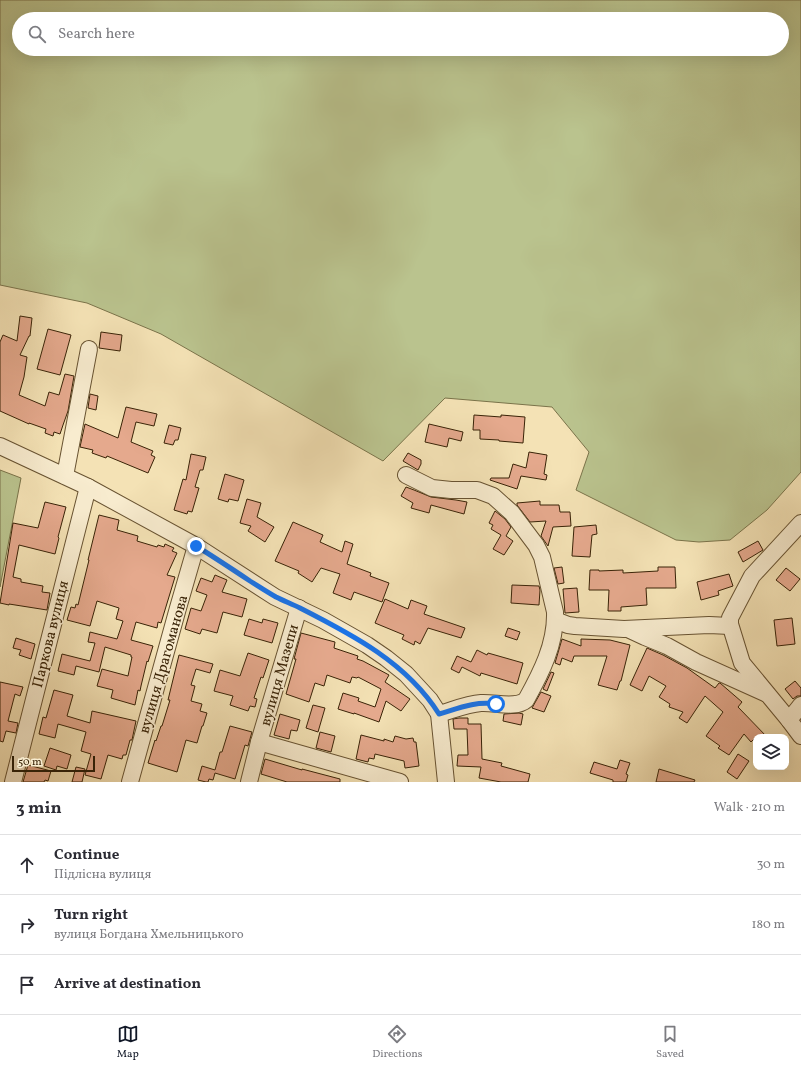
<!DOCTYPE html>
<meta charset="utf-8">
<style>
:root{--surface:#fff;--page:#f2f2f3;--text:#2b2b33;--muted:#7c7c81;--line:#e1e1e2;--accent:#111827}
body{margin:0;font-family:Vollkorn,serif;background:var(--page);color:var(--text)}
.controls{position:absolute;right:12px;bottom:12px;display:grid;overflow:hidden;border-radius:8px;box-shadow:0 4px 16px #0002}
.controls button{width:36px;height:36px;display:grid;place-items:center;padding:0;border:0;border-bottom:1px solid var(--line);background:var(--surface);color:var(--text);font:20px sans-serif}
.scale{position:absolute;left:12px;bottom:10px;width:83px;box-sizing:border-box;padding-left:4px;border:2px solid #392307;border-top:0;font-size:11px;line-height:14px;white-space:nowrap;color:#392307;-webkit-text-stroke:3px #f8eccf;paint-order:stroke}
.stop{position:absolute;width:12px;height:12px;margin:-9px;border:3px solid #1a73e8;border-radius:50%;background:#fff}
.stop.end{background:#1a73e8;border-color:#fff;box-shadow:0 1px 4px #0008}
.list{margin:0;padding:0;list-style:none}
h2{display:flex;justify-content:space-between;align-items:center;height:52px;margin:0;padding:0 16px;font-size:17px}
h2 small{font-size:13px;font-weight:400;color:var(--muted)}
.list li{display:grid;grid-template-columns:26px 1fr auto;gap:12px;align-items:center;box-sizing:border-box;height:60px;padding:0 16px;border-top:1px solid var(--line)}
.list b{display:block;font-size:15px;white-space:nowrap}
.list p{margin:0;font-size:13px;white-space:nowrap;color:var(--muted)}
.list em{font-size:13px;font-style:normal;color:var(--muted)}
.icon{flex:none;width:22px;height:22px;fill:none;stroke:currentColor;stroke-width:2;stroke-linecap:round;stroke-linejoin:round}
.map{position:relative;flex:none;width:801px;height:782px;overflow:hidden}
.search{position:absolute;background:var(--surface);box-shadow:0 4px 16px #0002;left:12px;right:12px;top:12px;height:44px;display:flex;align-items:center;gap:10px;box-sizing:border-box;padding:0 14px;border-radius:22px;color:var(--muted);font-size:15px}
.sheet{height:232px;background:var(--surface)}
nav{display:flex;justify-content:space-around;align-items:center;box-sizing:border-box;height:56px;border-top:1px solid var(--line);background:var(--surface);font-size:11px;color:var(--muted)}
nav a{display:grid;justify-items:center;gap:2px}
nav .on{color:var(--accent)}
.map>svg:first-child{display:block}
.green{fill:#bac38e;stroke:#7a734a;fill-rule:evenodd}
.building{fill:#e5a98d;stroke:#392307}
.lines{fill:none;stroke-linecap:round;stroke-linejoin:round}
.minor-casing{stroke:#685332;stroke-width:18}
.minor{stroke:#f8eccf;stroke-width:16}
.route{stroke:#1a73e8;stroke-width:5}
.labels{text-anchor:middle;stroke-width:3;stroke-linejoin:round;paint-order:stroke}
.street-label{font-size:15px;fill:#392307;stroke:#f8eccf}
</style>
<div class="map">
<svg width="801" height="782" viewBox="0 0 801 782">
<rect width="100%" height="100%" fill="#f4e2b5"/>
<filter id="stains"><feTurbulence type="fractalNoise" baseFrequency=".005" numOctaves="4"/><feColorMatrix values="0 0 0 0 .2 0 0 0 0 .09 0 0 0 0 .02 0 0 0 .5 -.17"/></filter>
<radialGradient id="worn" r=".72"><stop offset=".6" stop-color="#630" stop-opacity="0"/><stop offset="1" stop-color="#630" stop-opacity=".3"/></radialGradient>
<g class="green">
<path d="M0 0H801V472L767 510 730 540 699 542 676 540 576 490 589 452 552 407 445 398 383 461 161 334 87 303 0 285ZM19 19H782V49H19Z"/>
<polygon points="0,470 21,478 0,587"/>
</g>
<g class="building">
<polygon points="20,316 32,318 30,336 29,336 20,355 27,357 24,377 19,395 45,406 49,392 59,395 65,374 74,376 68,411 63,425 60,434 54,432 53,436 45,433 46,429 29,423 29,424 0,411 0,342 3,335 17,341"/>
<polygon points="48,329 71,335 60,375 37,369"/>
<polygon points="101,332 122,335 120,351 99,348"/>
<polygon points="90,394 98,396 96,410 88,408"/>
<polygon points="126,407 157,414 154,426 136,422 131,442 153,451 151,455 155,457 148,473 107,456 106,458 92,453 93,450 80,447 85,424 118,438"/>
<polygon points="474,415 501,417 501,415 525,417 523,443 499,441 499,440 480,439 480,430 473,430"/>
<polygon points="429,424 463,432 461,441 449,438 447,447 425,442"/>
<polygon points="169,425 181,428 178,440 175,440 173,445 164,443"/>
<polygon points="529,452 547,455 544,474 547,475 546,480 521,476 517,489 490,480 491,478 509,478 513,464 526,468"/>
<polygon points="408,453 421,460 421,464 418,470 403,461"/>
<polygon points="191,454 206,457 203,470 200,470 195,487 199,488 192,512 188,511 187,514 174,510 183,479 186,480"/>
<polygon points="225,474 244,480 238,501 229,499 228,502 218,499"/>
<polygon points="406,487 414,490 431,497 456,500 467,502 464,514 431,505 429,513 411,508 413,503 401,496"/>
<polygon points="247,499 261,503 257,517 274,527 265,542 248,531 251,526 240,523"/>
<polygon points="540,501 540,505 559,505 560,512 570,512 571,526 553,527 548,546 541,536 546,521 530,522 517,505 517,503"/>
<polygon points="45,502 66,507 58,537 59,538 55,554 19,545 13,577 21,579 21,582 43,586 42,592 50,593 47,610 9,604 9,605 0,603 13,523 38,528"/>
<polygon points="495,511 505,519 511,527 506,536 513,541 504,555 493,549 501,535 491,529 493,525 489,523"/>
<polygon points="99,515 119,520 117,530 138,536 137,541 157,547 158,545 164,547 165,544 174,548 172,551 177,553 167,575 175,577 161,623 158,622 157,628 136,622 131,640 153,646 148,662 147,661 141,686 140,691 138,690 135,705 111,698 113,690 97,686 102,669 128,676 132,657 131,657 131,655 105,647 99,672 76,666 74,675 58,671 62,654 90,661 95,643 88,642 90,632 117,639 123,621 116,619 119,608 97,601 90,626 67,620 71,607 75,608 76,604 78,605 89,560 88,560"/>
<polygon points="293,522 323,535 320,542 342,552 345,541 353,544 347,564 371,573 370,576 389,583 382,602 354,592 351,600 333,593 340,574 321,568 312,582 298,573 299,571 275,561"/>
<polygon points="596,525 597,534 592,535 590,557 572,556 574,527"/>
<polygon points="758,541 763,550 743,562 738,552"/>
<polygon points="562,567 564,583 558,584 554,568"/>
<polygon points="658,567 675,567 676,588 646,588 647,605 621,607 621,611 608,611 609,590 589,590 590,570 599,570 599,571 623,570 623,573 658,571"/>
<polygon points="786,568 800,579 790,591 776,580"/>
<polygon points="729,574 733,586 718,591 719,595 701,600 697,582"/>
<polygon points="215,575 227,580 222,592 247,599 242,617 223,612 217,633 202,629 200,634 185,629 191,608 201,611 207,595 196,591 201,578 212,582"/>
<polygon points="512,585 539,586 540,590 539,605 511,603"/>
<polygon points="577,588 579,612 565,613 563,589"/>
<polygon points="385,599 408,609 411,600 427,606 424,614 465,628 461,638 428,628 420,644 415,641 414,645 402,639 404,635 375,623"/>
<polygon points="792,618 795,644 777,646 774,620"/>
<polygon points="249,619 262,623 263,619 278,623 272,643 244,635"/>
<polygon points="508,628 520,632 517,640 505,636"/>
<polygon points="301,633 335,642 334,648 358,656 357,659 363,661 389,675 385,682 410,699 401,711 386,701 379,722 354,713 354,714 338,709 343,693 359,698 358,701 375,707 381,689 358,677 357,678 352,677 350,683 327,675 324,686 315,683 309,702 286,694 296,659 294,659"/>
<polygon points="16,638 35,644 31,659 19,655 21,650 13,648"/>
<polygon points="562,639 581,646 581,639 610,640 630,645 621,681 620,681 617,690 598,685 607,656 574,656 572,662 562,658 560,665 555,663"/>
<polygon points="647,648 663,655 687,668 715,688 719,683 720,683 742,702 738,707 767,737 756,737 751,742 744,734 729,755 718,748 720,746 706,736 723,712 705,696 687,723 679,718 683,712 669,707 670,704 659,697 666,686 649,676 642,691 630,685"/>
<polygon points="477,650 487,655 488,653 523,663 517,684 481,673 480,676 462,667 459,673 451,669 457,656 471,662"/>
<polygon points="248,653 269,660 263,678 261,677 254,698 257,699 255,707 250,706 248,711 230,705 233,696 214,691 220,670 240,676"/>
<polygon points="179,655 213,664 210,673 196,669 191,685 195,686 191,701 202,704 200,711 207,713 203,726 202,726 197,743 186,740 177,772 148,763 155,740 156,741 161,726 162,726 170,700 168,700"/>
<polygon points="551,672 554,673 547,691 543,689"/>
<polygon points="795,681 801,688 801,696 797,696 793,699 785,689"/>
<polygon points="0,682 23,687 20,696 15,694 8,721 18,723 16,733 6,731 3,742 0,741"/>
<polygon points="54,690 73,695 67,716 90,723 92,711 136,721 132,740 130,740 126,755 123,755 122,759 108,755 101,779 85,775 91,754 81,751 86,732 58,724 55,738 39,734 43,717 46,718"/>
<polygon points="541,692 551,696 544,712 532,708"/>
<polygon points="313,705 325,708 318,732 306,728"/>
<polygon points="519,713 523,714 521,725 503,721 504,714"/>
<polygon points="280,714 300,720 297,731 291,730 289,739 274,735"/>
<polygon points="459,718 468,718 468,724 481,724 482,759 502,763 501,766 530,774 528,782 501,782 479,778 481,767 457,766 458,755 468,755 467,729 454,729 453,719"/>
<polygon points="230,726 252,732 248,746 245,745 235,779 215,773 213,780 209,779 208,782 206,782 198,780 202,766 215,770 220,752 222,752"/>
<polygon points="320,732 335,736 331,752 316,748"/>
<polygon points="361,735 384,741 384,739 393,742 395,736 406,739 413,738 414,742 416,742 419,766 405,768 404,761 375,754 374,759 369,758 368,762 356,759"/>
<polygon points="50,748 71,755 67,769 57,766 56,770 44,766"/>
<polygon points="738,754 749,761 737,779 727,772"/>
<polygon points="265,759 302,770 302,769 340,779 340,782 287,782 261,774"/>
<polygon points="620,760 630,763 626,774 628,775 626,782 613,782 613,780 590,773 594,762 617,769"/>
<polygon points="28,765 51,771 48,781 45,780 44,782 23,782"/>
<polygon points="76,767 85,769 82,782 72,782"/>
<polygon points="659,769 695,780 694,782 656,782"/>
</g>
<g class="lines">
<defs>
<g id="minor">
<polyline points="0,446 88,487 196,546 275,597 323,620 367,645 386,658 406,674 430,700 439,714 446,782"/>
<path d="M406 475 432 488 451 490H477L493 496 512 513 536 545 542 557 555 612C556 644 541 673 526 700 516 709 495 702 481 703 467 704 453 710 439 714"/>
<polyline points="65,476 89,349"/>
<polyline points="801,523 752,576 730,618 730,624 742,663 789,720 801,736"/>
<polyline points="555,620 568,625 575,626 624,629 709,625 730,626"/>
<polyline points="630,630 645,637 667,646 696,662 767,694"/>
<polyline points="789,720 801,705"/>
<polyline points="259,742 400,782"/>
<polyline points="13,782 88,487"/>
<polyline points="130,782 178,608 196,546"/>
<polyline points="249,782 259,742 299,608"/>
</g>
</defs>
<use href="#minor" class="minor-casing"/>
<use href="#minor" class="minor"/>
</g>
<g class="lines">
<path class="route" d="M196 546C214 557 232 569 250 581 258 586 267 592 276 597 284 601 292 604 300 608 353 635 407 663 439 714 459 708 475 701 496 704"/>
</g>
<g class="labels">
<g class="street-label">
<text transform="translate(50 634) rotate(-76)" y="5">Паркова вулиця</text>
<text transform="translate(163 664) rotate(-74)" y="5">вулиця Драгоманова</text>
<text transform="translate(279 675) rotate(-74)" y="5">вулиця Мазепи</text>
</g>
</g>
<rect width="100%" height="100%" filter="url(#stains)"/>
<rect width="100%" height="100%" fill="url(#worn)"/>
</svg>
<div class="controls">
<button><svg class="icon" aria-label="layers" viewBox="0 0 24 24"><path d="M12 4l9 5-9 5-9-5zM3 14l9 5 9-5"/></svg></button>
</div>
<div class="scale">50 m</div>
<div class="stop" style="left:496px;top:704px"></div>
<div class="stop end" style="left:196px;top:546px"></div>
<div class="search"><svg class="icon" aria-label="search" viewBox="0 0 24 24"><circle cx="10" cy="10" r="6"/><path d="M15 15l6 6"/></svg>Search here</div>
</div>
<section class="sheet">
<h2>3 min<small>Walk · 210 m</small></h2>
<ul class="list">
<li><svg class="icon" aria-label="ahead" viewBox="0 0 24 24"><path d="M12 20V5M6 11l6-6 6 6"/></svg><div><b>Continue</b><p>Підлісна вулиця</p></div><em>30 m</em></li>
<li><svg class="icon" aria-label="right" viewBox="0 0 24 24"><path d="M7 20v-9h11M14 6l5 5-5 5"/></svg><div><b>Turn right</b><p>вулиця Богдана Хмельницького</p></div><em>180 m</em></li>
<li><svg class="icon" aria-label="arrive" viewBox="0 0 24 24"><path d="M6 21V4h12l-3 4 3 4H6"/></svg><div><b>Arrive at destination</b></div></li>
</ul>
</section>
<nav>
<a class="on"><svg class="icon" aria-label="map" viewBox="0 0 24 24"><path d="M3 6l6-2 6 2 6-2v14l-6 2-6-2-6 2zM9 4v14M15 6v14"/></svg>Map</a>
<a><svg class="icon" aria-label="directions" viewBox="0 0 24 24"><path d="M12 3l9 9-9 9-9-9zM9 14v-3h6M13 9l2 2-2 2"/></svg>Directions</a>
<a><svg class="icon" aria-label="saved" viewBox="0 0 24 24"><path d="M7 4h10v16l-5-4-5 4z"/></svg>Saved</a>
</nav>
